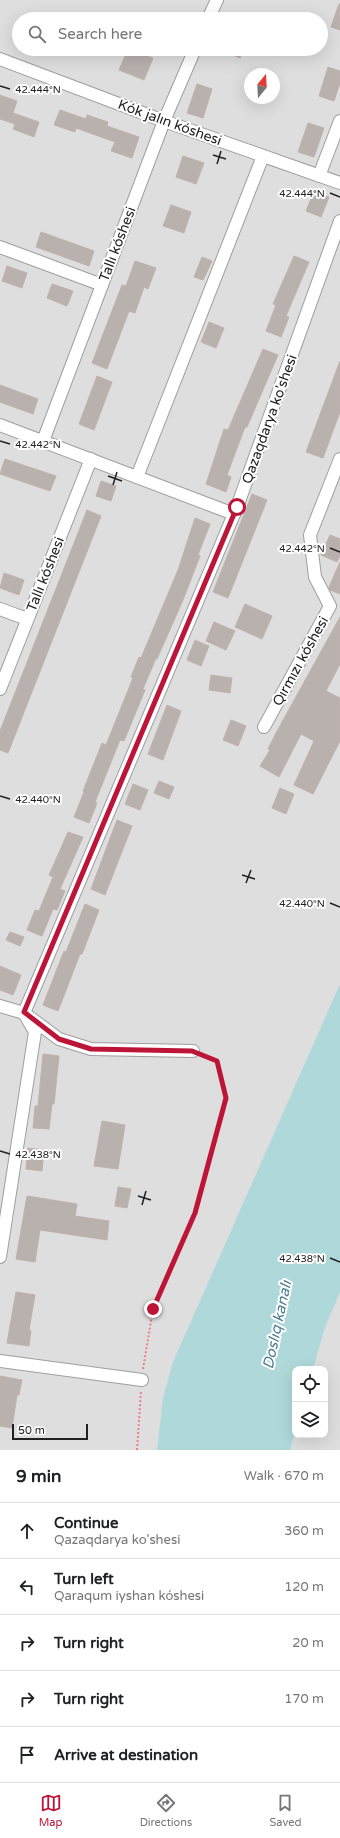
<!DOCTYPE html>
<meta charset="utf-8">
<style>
:root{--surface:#fff;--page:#f2f2f2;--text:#202124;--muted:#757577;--line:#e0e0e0;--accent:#bd1538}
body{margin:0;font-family:"Varela Round",sans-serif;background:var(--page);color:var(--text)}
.controls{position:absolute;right:12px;bottom:12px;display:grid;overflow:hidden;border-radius:8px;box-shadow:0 4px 16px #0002}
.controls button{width:36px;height:36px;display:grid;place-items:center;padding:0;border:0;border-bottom:1px solid var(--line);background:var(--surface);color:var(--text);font:20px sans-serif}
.compass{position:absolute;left:244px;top:68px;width:36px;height:36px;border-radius:50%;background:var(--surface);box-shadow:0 4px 16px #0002;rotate:18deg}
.scale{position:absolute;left:12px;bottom:10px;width:76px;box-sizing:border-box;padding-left:4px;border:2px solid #212121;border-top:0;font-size:11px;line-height:14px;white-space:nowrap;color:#212121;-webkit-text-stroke:3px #fff;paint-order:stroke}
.stop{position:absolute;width:12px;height:12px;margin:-9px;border:3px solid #bd1538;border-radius:50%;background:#fff}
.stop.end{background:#bd1538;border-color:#fff;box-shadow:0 1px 4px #0008}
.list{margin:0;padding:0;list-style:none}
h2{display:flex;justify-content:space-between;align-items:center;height:52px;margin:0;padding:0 16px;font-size:17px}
h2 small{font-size:13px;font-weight:400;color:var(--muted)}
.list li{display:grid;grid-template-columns:26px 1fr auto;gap:12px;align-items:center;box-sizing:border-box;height:56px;padding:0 16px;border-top:1px solid var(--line)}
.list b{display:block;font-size:15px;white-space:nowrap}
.list p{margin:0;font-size:13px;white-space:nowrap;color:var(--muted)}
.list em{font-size:13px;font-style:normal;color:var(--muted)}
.icon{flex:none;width:22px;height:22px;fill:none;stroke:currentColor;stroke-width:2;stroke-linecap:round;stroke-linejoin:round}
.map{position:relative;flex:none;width:340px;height:1450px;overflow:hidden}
.search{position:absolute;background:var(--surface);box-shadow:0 4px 16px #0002;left:12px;right:12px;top:12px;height:44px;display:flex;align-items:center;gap:10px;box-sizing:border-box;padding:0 14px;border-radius:22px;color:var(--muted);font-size:15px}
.sheet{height:332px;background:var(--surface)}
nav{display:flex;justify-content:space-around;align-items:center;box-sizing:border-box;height:56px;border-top:1px solid var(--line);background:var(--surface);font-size:11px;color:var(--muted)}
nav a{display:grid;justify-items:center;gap:2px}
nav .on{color:var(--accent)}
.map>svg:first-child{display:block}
.residential{fill:#dfdede;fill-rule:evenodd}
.water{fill:#aed8d9}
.building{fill:#b9b1ae;stroke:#c1b1ac}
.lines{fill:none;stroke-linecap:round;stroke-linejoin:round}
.minor-casing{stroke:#9e9e9e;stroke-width:14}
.path{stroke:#ec7d89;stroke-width:2;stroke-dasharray:2 2;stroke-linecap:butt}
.minor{stroke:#fff;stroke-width:12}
.route{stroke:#bd1538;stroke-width:5}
.ticks{fill:none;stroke:#212121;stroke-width:1.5}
.labels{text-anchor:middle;stroke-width:4;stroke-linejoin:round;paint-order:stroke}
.street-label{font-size:14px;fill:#212121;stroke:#fff}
.water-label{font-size:15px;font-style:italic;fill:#4c7d91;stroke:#fff}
.ticks-label{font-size:10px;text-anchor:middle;fill:#212121;stroke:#fff;stroke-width:4;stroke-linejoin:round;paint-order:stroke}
</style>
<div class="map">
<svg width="340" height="1450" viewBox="0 0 340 1450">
<rect width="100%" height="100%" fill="#f0ece9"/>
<path class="residential" d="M0 0H340V1450H0ZM19 19H321V49H19ZM250 74H274V98H250ZM295 1369H325V1435H295Z"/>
<polygon class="water" points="340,984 340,1292 325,1327 313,1369 295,1369 295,1432 290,1450 157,1450 163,1398 173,1362"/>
<g class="building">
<polygon points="339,4 340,4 340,30 331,27"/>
<polygon points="128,49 153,58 144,80 119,70"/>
<polygon points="218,49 244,49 240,58"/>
<polygon points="328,67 340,71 340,83 334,101 319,96"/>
<polygon points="197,84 212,89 203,118 187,113"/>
<polygon points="0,95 17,101 13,113 39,122 34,137 13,129 15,124 0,119"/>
<polygon points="60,110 86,119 87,115 108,122 107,126 139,137 132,158 111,151 115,142 76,128 75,132 54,125"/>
<polygon points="308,123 324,128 314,157 298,152"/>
<polygon points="183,156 204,163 196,184 176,177"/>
<polygon points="314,191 329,197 321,217 306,211"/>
<polygon points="171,205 191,212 184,233 163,226"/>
<polygon points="41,232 94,251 89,266 36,247"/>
<polygon points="294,256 309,262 286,316 289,317 281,337 266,331 276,305 273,304"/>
<polygon points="202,257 212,261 203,280 194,277"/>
<polygon points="135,261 156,268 148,289 144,287 135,313 129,311 107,369 92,363 122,285 126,286"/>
<polygon points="7,266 27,273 22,288 2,281"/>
<polygon points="52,284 73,291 67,306 47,298"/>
<polygon points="209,322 224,328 216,348 201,342"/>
<polygon points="263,349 278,355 247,427 245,427 227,475 231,477 226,492 206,484 224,429 228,430"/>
<polygon points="340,361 340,412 323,458 306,452"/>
<polygon points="97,376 112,382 94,430 79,424"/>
<polygon points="0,385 38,399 33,414 0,402"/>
<polygon points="5,459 56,476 50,491 0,474"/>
<polygon points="101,481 116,486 111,501 96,496"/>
<polygon points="252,494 267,500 228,598 213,592"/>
<polygon points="87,510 101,516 8,753 0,750 0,731"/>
<polygon points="195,518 210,524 198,555 200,556 183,600 157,659 156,658 143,689 145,690 124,741 120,740 95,802 97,803 89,823 74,817 84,792 83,791 102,743 106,745 133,678 131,677 139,657 141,658 178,570"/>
<polygon points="330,535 340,539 340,556 337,562 321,555"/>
<polygon points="340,562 340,594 330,590 329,587"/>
<polygon points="4,573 24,580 19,595 0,588"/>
<polygon points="245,604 272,616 262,639 235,627"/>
<polygon points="340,617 340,664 326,691 340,698 340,741 313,794 294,785 314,741 301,734 279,777 260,766 270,750 268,749 276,733"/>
<polygon points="214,622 235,631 226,650 206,641"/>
<polygon points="195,640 209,646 201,666 187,660"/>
<polygon points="211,675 232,678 230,693 209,690"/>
<polygon points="167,705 181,711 163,760 148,754"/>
<polygon points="231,720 246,726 238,746 223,740"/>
<polygon points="159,781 174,787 169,799 154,793"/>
<polygon points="133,784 148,790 140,810 125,804"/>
<polygon points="280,788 294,794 286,814 272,808"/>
<polygon points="117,820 132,826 105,895 91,889"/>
<polygon points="68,832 83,837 60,889 65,891 57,910 53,909 42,936 27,930 35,910 39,911 53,877 49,875"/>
<polygon points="85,904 99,910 82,954 80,954 58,1011 43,1005 64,951 66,952"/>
<polygon points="10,932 24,937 20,946 6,940"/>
<polygon points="0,966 21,975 13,995 0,990"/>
<polygon points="43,1054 59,1056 54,1104 52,1104 49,1129 33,1128 35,1106 38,1106"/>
<polygon points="102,1121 125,1125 118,1169 94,1166"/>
<polygon points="28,1148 44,1150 42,1171 26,1169"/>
<polygon points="118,1187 131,1189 127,1208 115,1206"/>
<polygon points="27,1196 77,1204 75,1216 109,1221 107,1240 40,1230 35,1262 16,1259"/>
<polygon points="16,1292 35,1295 29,1330 31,1331 29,1346 7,1343"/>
<polygon points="0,1376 22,1380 19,1395 17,1395 12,1428 0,1426"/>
</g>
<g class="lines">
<defs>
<g id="minor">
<polyline points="208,19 217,0"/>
<polyline points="0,59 164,121 340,183"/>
<polyline points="319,176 340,121"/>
<polyline points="0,247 102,285"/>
<polyline points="0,425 234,514"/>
<polyline points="43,441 164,121 195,49"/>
<polyline points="137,477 263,156"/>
<polyline points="0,609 27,619"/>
<polyline points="0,689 91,459"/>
<polyline points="264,727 330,606 315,577 310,535 340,459"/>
<polyline points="0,1006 24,1013 59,1039 91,1049 193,1051"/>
<polyline points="0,1257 35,1032 24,1013 237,507 340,221"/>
<polyline points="0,1361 142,1380"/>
</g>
</defs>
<use href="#minor" class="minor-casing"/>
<g class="path">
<polyline points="143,1369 153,1309 195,1213 226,1098 217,1061 203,1055"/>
<polyline points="137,1450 141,1391"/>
</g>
<use href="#minor" class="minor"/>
</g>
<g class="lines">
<polyline class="route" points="153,1309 195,1213 226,1098 217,1061 192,1051 91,1049 59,1039 24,1012 237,507"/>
</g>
<path class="ticks" d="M0 86 10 89M213 155 226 159M217 164 221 151M330 193 340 197M0 441 10 444M108 476 122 481M113 485 117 472M330 548 340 552M0 796 10 799M242 875 255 879M246 883 251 870M330 903 340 907M0 1151 10 1154M138 1196 151 1200M142 1205 146 1191M330 1258 340 1262"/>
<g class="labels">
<g class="street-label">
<text transform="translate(170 122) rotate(20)" y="5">Kók jalın kóshesi</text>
<text transform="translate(117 244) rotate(-69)" y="5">Tallı kóshesi</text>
<text transform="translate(269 419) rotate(-70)" y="5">Qazaqdarya ko'shesi</text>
<text transform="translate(45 574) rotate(-68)" y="5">Tallı kóshesi</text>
<text transform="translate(300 661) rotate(-61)" y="5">Qırmızı kóshesi</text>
</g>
<g class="water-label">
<text transform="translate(277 1325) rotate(-78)" y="5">Doslıq kanalı</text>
</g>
</g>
<g class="ticks-label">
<text x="38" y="93">42.444°N</text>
<text x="302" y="197">42.444°N</text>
<text x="38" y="448">42.442°N</text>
<text x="302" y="552">42.442°N</text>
<text x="38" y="803">42.440°N</text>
<text x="302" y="907">42.440°N</text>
<text x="38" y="1158">42.438°N</text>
<text x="302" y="1262">42.438°N</text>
</g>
</svg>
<div class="controls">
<button><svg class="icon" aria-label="locate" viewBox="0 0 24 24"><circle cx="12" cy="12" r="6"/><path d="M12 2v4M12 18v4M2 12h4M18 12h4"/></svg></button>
<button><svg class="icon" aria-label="layers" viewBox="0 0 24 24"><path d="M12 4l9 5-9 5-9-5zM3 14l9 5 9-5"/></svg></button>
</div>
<svg class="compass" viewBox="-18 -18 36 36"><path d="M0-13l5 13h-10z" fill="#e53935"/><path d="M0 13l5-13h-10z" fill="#757577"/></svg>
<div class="scale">50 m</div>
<div class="stop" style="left:237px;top:507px"></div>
<div class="stop end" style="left:153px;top:1309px"></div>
<div class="search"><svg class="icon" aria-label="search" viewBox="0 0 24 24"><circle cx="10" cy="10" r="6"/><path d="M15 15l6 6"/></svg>Search here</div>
</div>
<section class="sheet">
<h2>9 min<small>Walk · 670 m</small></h2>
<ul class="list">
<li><svg class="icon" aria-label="ahead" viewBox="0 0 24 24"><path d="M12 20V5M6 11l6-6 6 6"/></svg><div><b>Continue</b><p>Qazaqdarya ko'shesi</p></div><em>360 m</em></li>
<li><svg class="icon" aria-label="left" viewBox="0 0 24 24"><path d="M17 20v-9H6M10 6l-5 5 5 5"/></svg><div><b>Turn left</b><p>Qaraqum iyshan kóshesi</p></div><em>120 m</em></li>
<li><svg class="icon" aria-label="right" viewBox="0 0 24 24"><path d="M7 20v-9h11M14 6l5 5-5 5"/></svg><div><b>Turn right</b></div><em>20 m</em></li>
<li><svg class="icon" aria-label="right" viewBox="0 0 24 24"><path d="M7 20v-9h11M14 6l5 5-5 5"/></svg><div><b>Turn right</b></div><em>170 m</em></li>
<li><svg class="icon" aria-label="arrive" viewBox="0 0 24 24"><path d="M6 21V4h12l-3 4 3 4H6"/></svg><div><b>Arrive at destination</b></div></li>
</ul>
</section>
<nav>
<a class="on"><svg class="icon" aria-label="map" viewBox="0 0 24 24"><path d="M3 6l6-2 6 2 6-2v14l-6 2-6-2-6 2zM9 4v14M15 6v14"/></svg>Map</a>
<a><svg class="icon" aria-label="directions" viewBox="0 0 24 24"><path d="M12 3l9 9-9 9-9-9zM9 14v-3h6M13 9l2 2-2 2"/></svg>Directions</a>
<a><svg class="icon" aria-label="saved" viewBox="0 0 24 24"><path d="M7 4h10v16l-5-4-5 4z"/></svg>Saved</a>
</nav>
